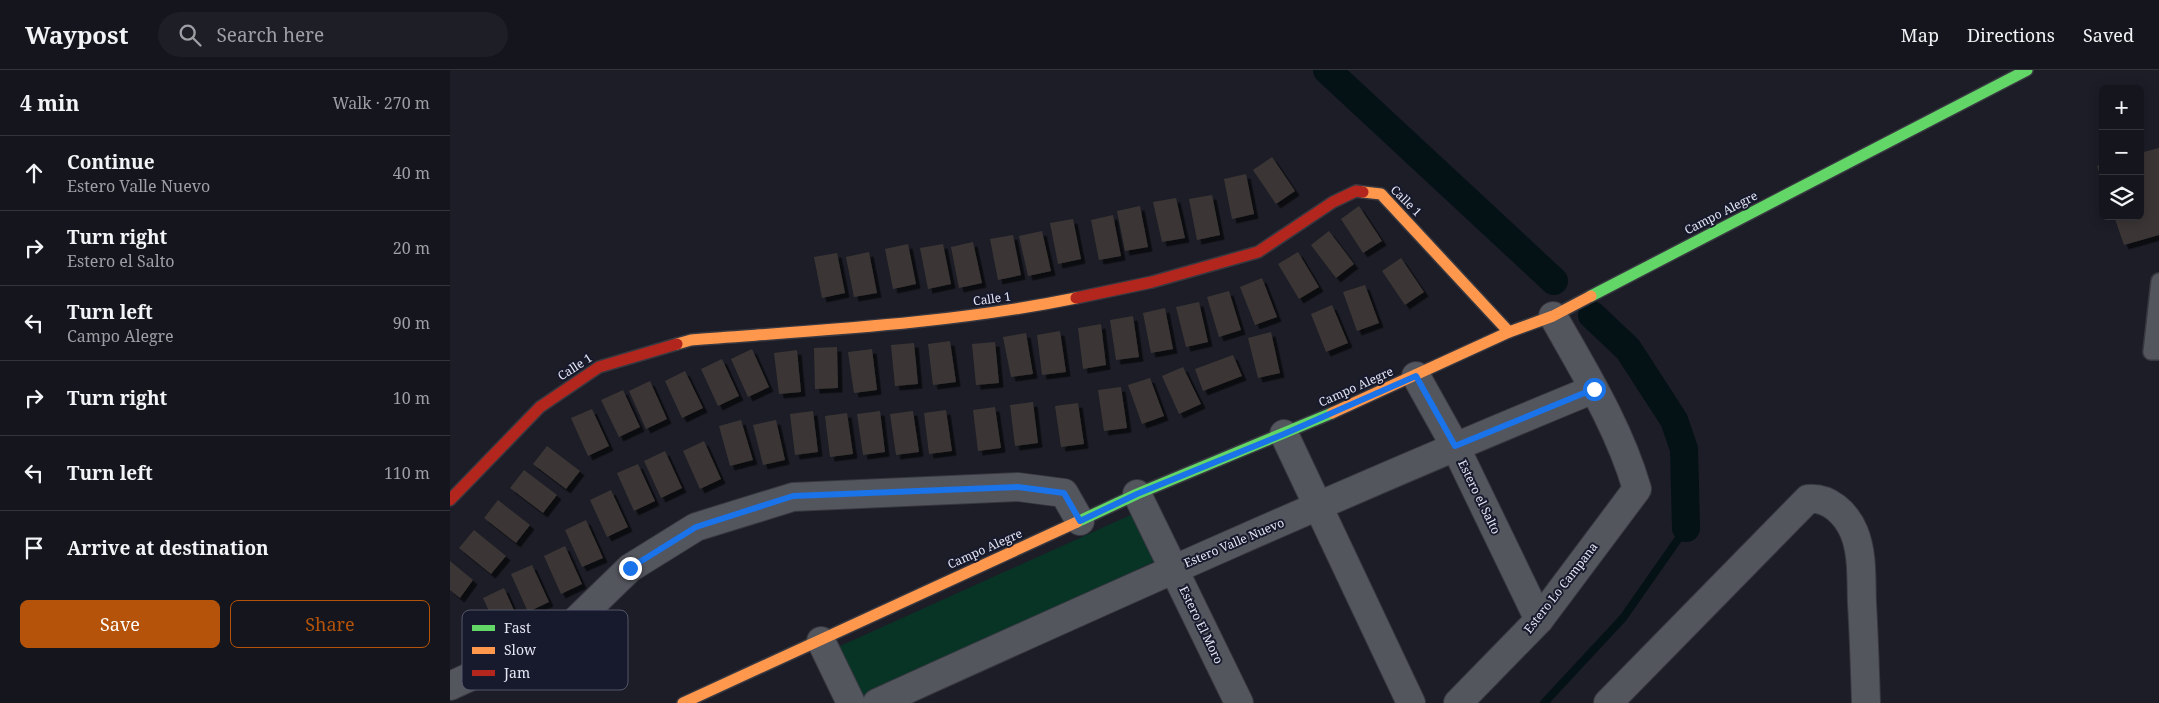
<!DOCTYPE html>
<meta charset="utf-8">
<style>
:root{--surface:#15161d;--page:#1e1f26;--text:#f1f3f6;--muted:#9d9fa4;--line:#34353b;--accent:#b45309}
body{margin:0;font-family:"Noto Serif",serif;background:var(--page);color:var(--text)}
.controls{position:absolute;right:15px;top:15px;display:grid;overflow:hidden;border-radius:8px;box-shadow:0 2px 12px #0003}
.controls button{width:45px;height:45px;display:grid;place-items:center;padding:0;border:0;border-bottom:1px solid var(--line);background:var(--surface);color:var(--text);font:25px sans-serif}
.stop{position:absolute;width:15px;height:15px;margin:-11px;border:4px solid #1a73e8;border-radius:50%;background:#fff}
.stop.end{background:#1a73e8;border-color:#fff;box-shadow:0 1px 5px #0008}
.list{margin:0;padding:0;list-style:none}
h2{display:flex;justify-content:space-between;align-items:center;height:65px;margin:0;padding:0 20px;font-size:21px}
h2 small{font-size:16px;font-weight:400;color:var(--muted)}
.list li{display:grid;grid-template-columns:32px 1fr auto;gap:15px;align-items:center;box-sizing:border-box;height:75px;padding:0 20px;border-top:1px solid var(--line)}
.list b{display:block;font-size:19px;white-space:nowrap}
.list p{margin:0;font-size:16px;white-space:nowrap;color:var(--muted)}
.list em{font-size:16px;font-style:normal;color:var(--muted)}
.actions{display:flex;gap:10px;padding:15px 20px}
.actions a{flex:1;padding:11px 0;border:1px solid var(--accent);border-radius:8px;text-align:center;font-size:18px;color:var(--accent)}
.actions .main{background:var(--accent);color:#fff}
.icon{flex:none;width:28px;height:28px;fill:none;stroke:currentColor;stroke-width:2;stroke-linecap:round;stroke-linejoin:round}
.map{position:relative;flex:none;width:1709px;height:633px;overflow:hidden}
header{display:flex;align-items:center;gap:30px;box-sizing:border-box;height:70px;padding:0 25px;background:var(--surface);border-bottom:1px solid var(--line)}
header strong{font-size:24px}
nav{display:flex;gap:28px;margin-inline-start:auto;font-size:18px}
.search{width:350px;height:45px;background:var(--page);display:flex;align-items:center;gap:12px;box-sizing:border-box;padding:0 18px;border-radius:28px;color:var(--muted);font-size:19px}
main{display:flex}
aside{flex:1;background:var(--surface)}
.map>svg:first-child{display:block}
.green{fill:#083426}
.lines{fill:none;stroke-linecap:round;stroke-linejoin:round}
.stream{stroke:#041115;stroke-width:8}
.canal{stroke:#041115;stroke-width:28}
.building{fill:#3b3634;filter:url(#shadow)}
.lane-casing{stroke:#383840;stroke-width:18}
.street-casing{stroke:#383840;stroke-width:30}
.fast-casing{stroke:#383840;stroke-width:14}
.slow-casing{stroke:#383840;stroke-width:14}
.jam-casing{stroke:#383840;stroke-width:14}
.lane{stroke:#54565e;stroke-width:15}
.street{stroke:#54565e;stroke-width:28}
.fast{stroke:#63d668;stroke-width:11}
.slow{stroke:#ff974d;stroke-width:11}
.jam{stroke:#b3261e;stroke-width:11}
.route{stroke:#1a73e8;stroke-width:6}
.labels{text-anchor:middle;stroke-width:4;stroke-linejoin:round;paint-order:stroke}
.street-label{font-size:12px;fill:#e4e7f4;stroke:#17192c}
.key{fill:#17192c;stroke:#545768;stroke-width:1}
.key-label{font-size:14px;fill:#e4e7f4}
</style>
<header>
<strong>Waypost</strong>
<div class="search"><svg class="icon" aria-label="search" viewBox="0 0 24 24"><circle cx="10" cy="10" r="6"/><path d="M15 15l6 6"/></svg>Search here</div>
<nav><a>Map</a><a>Directions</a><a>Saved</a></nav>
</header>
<main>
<aside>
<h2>4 min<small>Walk · 270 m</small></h2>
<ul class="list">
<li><svg class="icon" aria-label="ahead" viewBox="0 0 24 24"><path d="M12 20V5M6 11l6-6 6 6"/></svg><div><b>Continue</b><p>Estero Valle Nuevo</p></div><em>40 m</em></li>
<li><svg class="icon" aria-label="right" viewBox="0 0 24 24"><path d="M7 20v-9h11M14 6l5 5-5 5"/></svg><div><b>Turn right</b><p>Estero el Salto</p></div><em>20 m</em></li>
<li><svg class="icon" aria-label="left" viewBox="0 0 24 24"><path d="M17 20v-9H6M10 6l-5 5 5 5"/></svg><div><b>Turn left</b><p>Campo Alegre</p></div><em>90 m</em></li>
<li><svg class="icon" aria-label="right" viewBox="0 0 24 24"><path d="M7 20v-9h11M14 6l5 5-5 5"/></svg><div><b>Turn right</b></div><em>10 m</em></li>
<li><svg class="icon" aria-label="left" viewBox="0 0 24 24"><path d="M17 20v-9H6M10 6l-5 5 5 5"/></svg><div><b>Turn left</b></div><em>110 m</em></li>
<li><svg class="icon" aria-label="arrive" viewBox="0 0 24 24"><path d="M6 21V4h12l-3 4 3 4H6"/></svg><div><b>Arrive at destination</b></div></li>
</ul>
<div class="actions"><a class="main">Save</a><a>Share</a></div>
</aside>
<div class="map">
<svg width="1709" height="633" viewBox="0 0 1709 633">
<defs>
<filter id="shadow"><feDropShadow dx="4.5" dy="4.5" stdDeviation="0" flood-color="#0009"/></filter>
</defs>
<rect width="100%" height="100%" fill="#1c1d27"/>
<polygon class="green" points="685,443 707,490 415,628 388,577"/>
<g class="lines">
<polyline class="stream" points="1094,633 1173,548 1236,458"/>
<g class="canal">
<polyline points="877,0 1104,211"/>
<polyline points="1142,245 1178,279 1224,350 1234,379 1236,458"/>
</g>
</g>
<g class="building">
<polygon points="1709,78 1709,165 1674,175 1664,146 1690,146 1690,83"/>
<polygon points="822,87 845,121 826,134 803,100"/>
<polygon points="1653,94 1653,111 1652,111 1647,96"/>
<polygon points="796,104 804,144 782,149 774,109"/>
<polygon points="762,125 770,165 747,170 739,129"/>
<polygon points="726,128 735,168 712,172 703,132"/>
<polygon points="690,136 698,177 675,181 667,141"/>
<polygon points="909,136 932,171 913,183 891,149"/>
<polygon points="663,145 671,186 649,190 641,150"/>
<polygon points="623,149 631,189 608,194 600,153"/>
<polygon points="592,161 601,201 578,206 569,166"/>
<polygon points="879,161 904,194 886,208 861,175"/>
<polygon points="563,165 571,205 548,210 540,169"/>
<polygon points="523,172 532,213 509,218 501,177"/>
<polygon points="458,174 466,214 443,219 435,179"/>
<polygon points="493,174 501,214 478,219 470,178"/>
<polygon points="419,182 427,223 404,227 396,187"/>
<polygon points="848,182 869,217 849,229 828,194"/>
<polygon points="387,183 395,223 372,228 364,187"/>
<polygon points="951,188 974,222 955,235 932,201"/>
<polygon points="812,208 827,247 805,255 790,217"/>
<polygon points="915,215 929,253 907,261 893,222"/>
<polygon points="779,221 791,260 769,267 757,227"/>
<polygon points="749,232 758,272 736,277 726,237"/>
<polygon points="882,235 898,273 876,282 861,244"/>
<polygon points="715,238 723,279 701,283 693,243"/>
<polygon points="683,246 689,287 666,290 660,250"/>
<polygon points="651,254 656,295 633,299 628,258"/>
<polygon points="610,261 616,302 592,305 587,265"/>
<polygon points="821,262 830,303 808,308 798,268"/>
<polygon points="576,263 583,304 561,307 553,267"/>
<polygon points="500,271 506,312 483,315 478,274"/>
<polygon points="545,272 549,313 526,315 522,274"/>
<polygon points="464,273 468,314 445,316 441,275"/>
<polygon points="387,277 388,318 365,319 364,278"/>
<polygon points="302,279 319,317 298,327 281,289"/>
<polygon points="422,279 427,320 404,323 398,282"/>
<polygon points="347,280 351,322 329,324 324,283"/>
<polygon points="783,285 792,306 753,321 745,299"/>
<polygon points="272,289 289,326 268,336 251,299"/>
<polygon points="733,297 751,334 729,344 712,306"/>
<polygon points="235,301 253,338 232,348 215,311"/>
<polygon points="700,308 714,346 692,354 678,315"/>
<polygon points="200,311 217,349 196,359 179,321"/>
<polygon points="671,317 677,358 654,361 648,320"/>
<polygon points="173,320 190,357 169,367 151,330"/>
<polygon points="583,332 588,373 565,376 560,335"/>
<polygon points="628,333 634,374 611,377 605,336"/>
<polygon points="545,337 551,378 528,381 523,340"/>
<polygon points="142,339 159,376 138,386 121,348"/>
<polygon points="496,340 502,381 479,384 474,343"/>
<polygon points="363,341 368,382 345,385 340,344"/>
<polygon points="430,341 435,382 413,385 407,344"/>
<polygon points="463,341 469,382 446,385 440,344"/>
<polygon points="397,343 403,384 380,387 375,346"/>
<polygon points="291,350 303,390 280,396 269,356"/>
<polygon points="326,350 335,390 313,395 303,355"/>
<polygon points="254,371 271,409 250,419 233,381"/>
<polygon points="97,376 130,401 116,419 83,394"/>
<polygon points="215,381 232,418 211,428 194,391"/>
<polygon points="188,394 205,431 184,441 167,403"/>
<polygon points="74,400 107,425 93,443 60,418"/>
<polygon points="161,420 178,457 157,467 140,430"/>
<polygon points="48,430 80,455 66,473 34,448"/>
<polygon points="136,450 153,488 132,497 115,460"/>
<polygon points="24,460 56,486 41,504 9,478"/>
<polygon points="115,476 132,514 111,524 94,486"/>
<polygon points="0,491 23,510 10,528 0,520"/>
<polygon points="82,495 99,532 78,542 61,504"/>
<polygon points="54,518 71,556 50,565 33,528"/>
</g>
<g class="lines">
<defs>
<polyline id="lane" points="1709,211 1701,282 1709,282"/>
<g id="street">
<polyline points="966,306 1005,376 1089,550"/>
<polyline points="834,364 961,633"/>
<polyline points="687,424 789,633"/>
<polyline points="371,571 401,633"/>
<polyline points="0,616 111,565 180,498 246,457 343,427 568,417 614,423 630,451"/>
<path d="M427 633C665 525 903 418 1144 319"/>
<path d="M1008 633 1089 550 1187 419C1169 357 1134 301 1103 246"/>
<path d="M1158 633 1358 429C1379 427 1396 443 1404 462 1413 484 1411 510 1412 534 1414 567 1415 600 1416 633"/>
</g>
<g id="fast">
<polyline points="1141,226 1577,0"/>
<polyline points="627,452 687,424 882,343"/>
</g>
<g id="slow">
<polyline points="913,122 931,124 1059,262"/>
<path d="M227 274 241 270C370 260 499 254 626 228"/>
<polyline points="882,343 1059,262 1103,246 1141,226"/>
<polyline points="233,633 627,452"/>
</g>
<g id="jam">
<polyline points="626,228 702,212 808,182 883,132 906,121 913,122"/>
<polyline points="0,430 90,337 149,297 227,274"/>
</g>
</defs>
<use href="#lane" class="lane-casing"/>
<use href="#street" class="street-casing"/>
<use href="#fast" class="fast-casing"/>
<use href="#slow" class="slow-casing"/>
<use href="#jam" class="jam-casing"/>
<use href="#lane" class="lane"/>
<use href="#street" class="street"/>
<use href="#fast" class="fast"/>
<use href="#slow" class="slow"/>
<use href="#jam" class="jam"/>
</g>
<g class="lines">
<polyline class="route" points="180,498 246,457 343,426 568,417 614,423 630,451 687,424 834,364 966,306 1005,376 1144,319"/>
</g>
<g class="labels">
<g class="street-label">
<text transform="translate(956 131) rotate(45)" y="4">Calle 1</text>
<text transform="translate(1271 143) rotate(-27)" y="4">Campo Alegre</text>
<text transform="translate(542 229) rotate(-8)" y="4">Calle 1</text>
<text transform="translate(125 297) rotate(-33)" y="4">Calle 1</text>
<text transform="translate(906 317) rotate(-24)" y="4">Campo Alegre</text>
<text transform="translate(1029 427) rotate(64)" y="4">Estero el Salto</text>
<text transform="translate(784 473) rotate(-23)" y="4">Estero Valle Nuevo</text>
<text transform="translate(535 479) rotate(-24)" y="4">Campo Alegre</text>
<text transform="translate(1111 518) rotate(-52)" y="4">Estero Lo Campana</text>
<text transform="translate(751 555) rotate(64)" y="4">Estero El Moro</text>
</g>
</g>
<rect x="12" y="540" width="166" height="80" rx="8" class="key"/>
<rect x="22" y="555" width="23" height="6" fill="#63d668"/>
<rect x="22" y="577" width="23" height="7" fill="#ff974d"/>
<rect x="22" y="600" width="23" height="6" fill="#b3261e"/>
<g class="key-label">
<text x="54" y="563">Fast</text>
<text x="54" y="585">Slow</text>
<text x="54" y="608">Jam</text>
</g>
</svg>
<div class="controls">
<button>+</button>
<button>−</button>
<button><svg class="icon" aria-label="layers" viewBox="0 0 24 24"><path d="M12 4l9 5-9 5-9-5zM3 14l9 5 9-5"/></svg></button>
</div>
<div class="stop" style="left:1144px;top:319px"></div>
<div class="stop end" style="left:180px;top:498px"></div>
</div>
</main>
